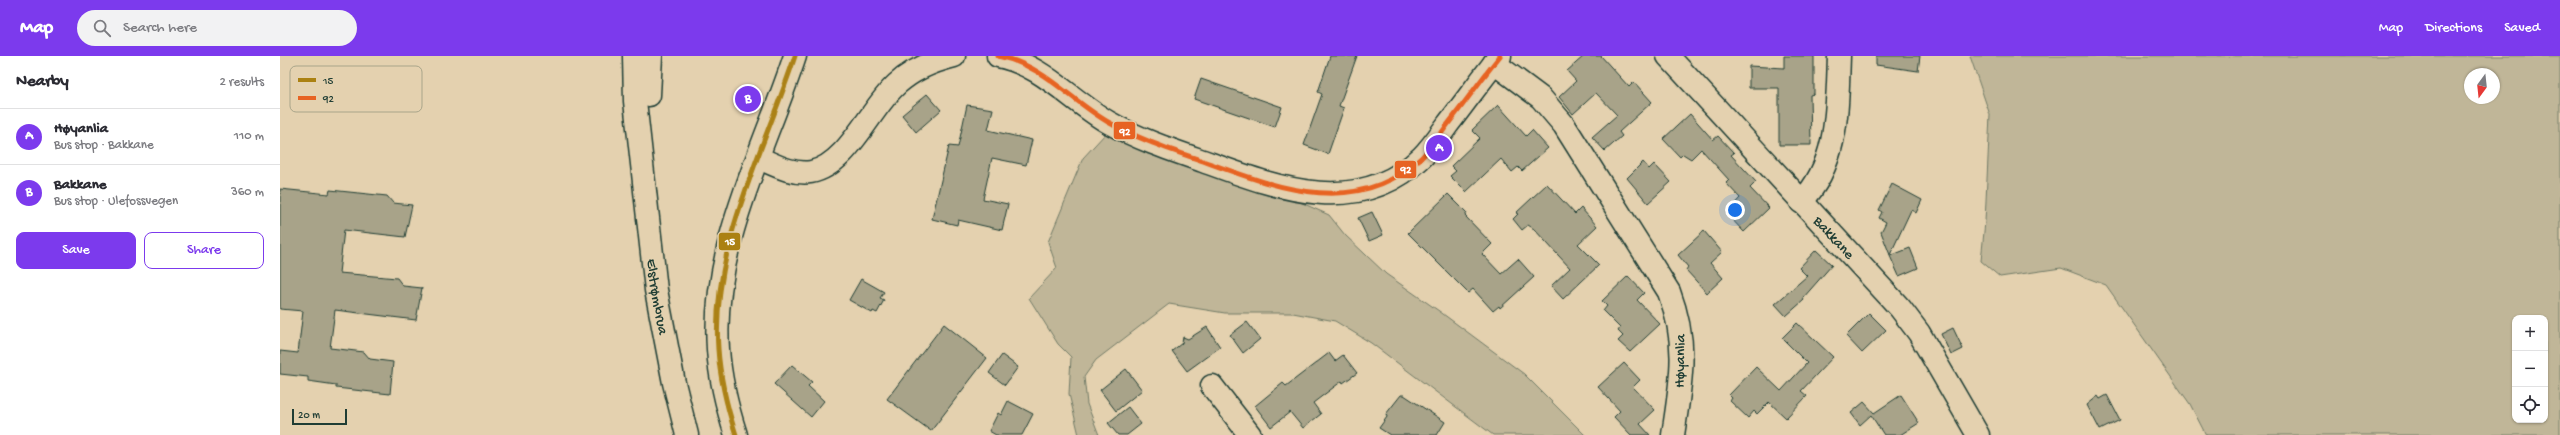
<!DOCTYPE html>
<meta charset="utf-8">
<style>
:root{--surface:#fff;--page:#f2f2f3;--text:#2b2b33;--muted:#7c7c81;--line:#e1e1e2;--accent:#7c3aed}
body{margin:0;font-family:"Gochi Hand",sans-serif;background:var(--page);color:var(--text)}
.controls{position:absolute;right:12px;bottom:12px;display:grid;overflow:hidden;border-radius:8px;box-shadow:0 1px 3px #0004}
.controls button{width:36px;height:36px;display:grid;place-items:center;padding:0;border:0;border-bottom:1px solid var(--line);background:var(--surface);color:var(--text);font:20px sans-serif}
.compass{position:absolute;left:2184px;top:12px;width:36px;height:36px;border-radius:50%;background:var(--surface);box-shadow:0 1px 3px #0004;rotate:195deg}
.scale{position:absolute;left:12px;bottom:10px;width:55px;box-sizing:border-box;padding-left:4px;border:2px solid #1f3d34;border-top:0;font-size:11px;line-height:14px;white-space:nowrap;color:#1f3d34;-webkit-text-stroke:3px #e4d1af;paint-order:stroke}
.you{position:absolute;left:1455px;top:154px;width:14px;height:14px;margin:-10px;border:3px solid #fff;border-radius:50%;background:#1a73e8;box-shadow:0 0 0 6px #1a73e833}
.badge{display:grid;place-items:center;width:26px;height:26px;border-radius:50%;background:var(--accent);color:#fff;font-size:13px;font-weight:700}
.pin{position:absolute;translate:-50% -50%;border:2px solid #fff;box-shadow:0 1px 4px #0006}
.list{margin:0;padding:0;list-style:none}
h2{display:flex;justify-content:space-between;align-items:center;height:52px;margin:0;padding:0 16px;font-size:17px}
h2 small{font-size:13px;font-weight:400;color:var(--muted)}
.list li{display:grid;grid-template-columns:26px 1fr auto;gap:12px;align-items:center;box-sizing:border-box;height:56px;padding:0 16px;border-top:1px solid var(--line)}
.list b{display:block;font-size:15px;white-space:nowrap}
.list p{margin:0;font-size:13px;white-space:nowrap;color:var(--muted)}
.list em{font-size:13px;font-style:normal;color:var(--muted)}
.actions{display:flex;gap:8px;padding:12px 16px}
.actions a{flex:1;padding:9px 0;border:1px solid var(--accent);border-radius:8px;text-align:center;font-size:14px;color:var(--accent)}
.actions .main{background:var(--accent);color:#fff}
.icon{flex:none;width:22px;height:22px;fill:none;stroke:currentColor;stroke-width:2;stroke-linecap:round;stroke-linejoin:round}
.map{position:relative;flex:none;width:2280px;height:379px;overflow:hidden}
header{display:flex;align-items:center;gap:24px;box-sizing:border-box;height:56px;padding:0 20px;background:var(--accent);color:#fff}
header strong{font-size:19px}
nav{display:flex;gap:22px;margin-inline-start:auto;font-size:14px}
.search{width:280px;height:36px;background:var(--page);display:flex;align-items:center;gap:10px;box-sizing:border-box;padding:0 14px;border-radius:22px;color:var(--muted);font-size:15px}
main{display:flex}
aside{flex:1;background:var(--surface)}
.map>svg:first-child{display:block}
.green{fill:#c0b698;stroke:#707a66;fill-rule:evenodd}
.building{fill:#a8a389;stroke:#1f3d34}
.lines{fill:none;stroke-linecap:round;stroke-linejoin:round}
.street-casing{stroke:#1f3d34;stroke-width:25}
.secondary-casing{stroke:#1f3d34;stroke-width:25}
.primary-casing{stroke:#1f3d34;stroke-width:25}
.street{stroke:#e4d1af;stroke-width:22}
.secondary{stroke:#e4d1af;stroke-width:22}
.primary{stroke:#e4d1af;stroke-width:22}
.bus-1-casing{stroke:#e4d1af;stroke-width:8}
.bus-2-casing{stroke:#e4d1af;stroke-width:8}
.bus-1{stroke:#ab8112;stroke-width:5}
.bus-2{stroke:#e76323;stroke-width:5}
.labels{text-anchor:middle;stroke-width:3;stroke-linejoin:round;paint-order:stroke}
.street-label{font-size:15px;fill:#1f3d34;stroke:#e4d1af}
.key{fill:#e4d1af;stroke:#a9a58a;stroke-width:1}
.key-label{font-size:11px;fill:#1f3d34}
.line-badge{stroke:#e4d1af;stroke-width:1.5}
.badge-label{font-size:11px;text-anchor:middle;font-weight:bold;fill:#fff}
</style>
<header>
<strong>Map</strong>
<div class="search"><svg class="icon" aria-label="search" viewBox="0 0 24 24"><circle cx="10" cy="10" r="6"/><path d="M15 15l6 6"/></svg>Search here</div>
<nav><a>Map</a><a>Directions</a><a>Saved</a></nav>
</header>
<main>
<aside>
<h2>Nearby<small>2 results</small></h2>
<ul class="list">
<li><span class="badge">A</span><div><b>Høyanlia</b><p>Bus stop · Bakkane</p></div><em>110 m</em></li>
<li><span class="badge">B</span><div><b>Bakkane</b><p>Bus stop · Ulefossvegen</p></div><em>360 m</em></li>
</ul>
<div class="actions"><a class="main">Save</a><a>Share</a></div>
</aside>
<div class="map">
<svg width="2280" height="379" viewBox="0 0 2280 379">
<rect width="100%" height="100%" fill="#e4d1af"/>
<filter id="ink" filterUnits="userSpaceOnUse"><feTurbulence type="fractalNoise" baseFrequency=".025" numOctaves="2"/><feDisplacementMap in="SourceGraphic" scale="8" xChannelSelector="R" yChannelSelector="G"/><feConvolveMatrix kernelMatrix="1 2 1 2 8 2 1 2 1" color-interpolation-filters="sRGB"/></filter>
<g filter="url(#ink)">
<g class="green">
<path d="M1690 0H2280V379H1926L1910 348 1826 229 1781 212 1720 221 1701 205 1705 166 1710 59ZM2190 18H2214V42H2190ZM2235 262H2265V364H2235Z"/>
<polygon points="826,77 1013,143 1049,159 1065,179 1106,218 1159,255 1244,318 1305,379 1213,379 1091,287 1055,265 1013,257 945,257 889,248 816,304 804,321 807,348 819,379 799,379 789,338 791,301 778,288 749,242 777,212 768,186 803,102"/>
</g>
<g class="building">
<polygon points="1050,0 1077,0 1059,50 1064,52 1048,98 1024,89 1042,38 1038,36"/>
<polygon points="1304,0 1321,0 1349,31 1354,26 1372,46 1339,76 1342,80 1325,95 1312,81 1337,59 1316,37 1293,58 1279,41 1296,25 1287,15"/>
<polygon points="1504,0 1534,0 1534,38 1530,39 1531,89 1499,89 1499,32 1469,32 1469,10 1504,12"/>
<polygon points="1596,0 1640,0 1638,15 1596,9"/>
<polygon points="921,23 1002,51 995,71 914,43"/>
<polygon points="647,38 661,54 636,76 622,59"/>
<polygon points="687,49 713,53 708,74 752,84 746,109 712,102 703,143 728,148 722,174 678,164 677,169 652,163 669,90 678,91"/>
<polygon points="1218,49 1246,80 1252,74 1268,92 1242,115 1238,111 1232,116 1221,103 1186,136 1170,120 1176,115 1171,110 1200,82 1192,74"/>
<polygon points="1410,58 1433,84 1438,80 1454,97 1451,99 1476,126 1470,132 1489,152 1464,176 1446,157 1460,142 1446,127 1449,124 1421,93 1411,103 1403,98 1400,101 1383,83"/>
<polygon points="1363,106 1369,113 1374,108 1391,126 1368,147 1347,122"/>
<polygon points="1267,128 1295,158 1301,152 1317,170 1298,188 1319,209 1283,243 1271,230 1290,212 1254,173 1248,169 1242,174 1233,163 1238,158 1236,157"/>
<polygon points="1612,128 1642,144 1636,157 1631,154 1610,199 1601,176 1606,166 1599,162 1602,156 1599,154"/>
<polygon points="0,133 49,138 50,134 107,140 113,147 132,149 125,181 64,174 59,217 117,222 123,230 142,232 136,264 55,254 50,292 84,296 90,303 113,306 110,338 56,332 56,329 28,325 28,321 0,318 0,295 18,297 23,255 0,253"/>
<polygon points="1168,138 1187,157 1185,160 1212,188 1202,198 1221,218 1238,203 1254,221 1220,252 1219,250 1213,255 1193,233 1188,237 1128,177"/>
<polygon points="1092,156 1103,179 1089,185 1078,162"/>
<polygon points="1424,175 1442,196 1430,207 1443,222 1427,237 1406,214 1408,211 1398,199"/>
<polygon points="1630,192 1638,212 1619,220 1610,200"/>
<polygon points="1536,194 1552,209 1523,242 1524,244 1506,260 1495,248 1527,220 1519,212"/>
<polygon points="1348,220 1364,237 1357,244 1380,268 1350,296 1338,285 1343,280 1338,275 1340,272 1323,255 1327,250 1322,245"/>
<polygon points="581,223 604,236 600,242 604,244 597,257 593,255 592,257 569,244"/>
<polygon points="1589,257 1606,274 1582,297 1566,280"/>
<polygon points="967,266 980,283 963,297 950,279"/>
<polygon points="1517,267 1553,301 1521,335 1527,340 1506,362 1489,346 1477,358 1474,355 1468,362 1450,345 1452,342 1449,339 1476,311 1501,335 1527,307 1502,282"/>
<polygon points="664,268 707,302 651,375 607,343"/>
<polygon points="927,271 940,291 907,315 892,295 902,287 903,281 908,283"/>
<polygon points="1673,272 1683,293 1671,299 1661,278"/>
<polygon points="1049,297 1055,305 1063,299 1077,317 1063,327 1062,325 1033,347 1041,358 1023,372 1010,356 991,371 975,350 1003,327 1006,330"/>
<polygon points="722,299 738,311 725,329 709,317"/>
<polygon points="1344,307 1360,324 1353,331 1375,354 1360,368 1370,379 1351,379 1334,361 1340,355 1318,331"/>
<polygon points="512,309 532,326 528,330 544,345 531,361 494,328"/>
<polygon points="846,313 862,334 836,355 820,334"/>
<polygon points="1121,339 1124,339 1165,366 1157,379 1110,379 1099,372 1107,361 1106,358"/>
<polygon points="1621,339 1639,367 1620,379 1604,379 1591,359 1580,369 1571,357 1584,346 1594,357"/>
<polygon points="1827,339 1840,364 1820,374 1807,349 1818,340 1820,343"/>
<polygon points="728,345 753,358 742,379 716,379 709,375 718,357 721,359"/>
<polygon points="848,351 861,368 847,379 838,379 828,367"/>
</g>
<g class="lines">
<defs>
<g id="street">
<path d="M718 0C763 9 790 44 828 66 858 83 891 94 923 105 995 131 1077 164 1142 101 1152 91 1160 79 1168 68 1186 45 1202 22 1220 0"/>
<path id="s1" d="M1388 0 1620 252 1639 277 1698 379"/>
<path d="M1214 7 1261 42 1284 69 1389 236C1409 289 1401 325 1393 379"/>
<path d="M479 102C495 109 513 119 531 116 568 109 590 52 617 28 633 13 654 5 674 0"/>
<path d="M1521 146C1559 107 1557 52 1559 0"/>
<polyline points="932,330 970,379"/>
</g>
<path id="secondary" d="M456 379C447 351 440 323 438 293 431 190 484 95 515 0"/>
<g id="primary">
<path id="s2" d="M354 0 355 45 376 234 394 327 407 379"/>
<polyline points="369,39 371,0"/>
</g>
</defs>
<use href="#street" class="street-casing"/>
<use href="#secondary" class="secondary-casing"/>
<use href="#primary" class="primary-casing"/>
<use href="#street" class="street"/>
<use href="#secondary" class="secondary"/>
<use href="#primary" class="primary"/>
<defs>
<path id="bus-1" d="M456 379C447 351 440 323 438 293 431 190 484 95 515 0"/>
<path id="bus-2" d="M718 0C763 9 790 44 828 66 858 83 891 94 923 105 995 131 1077 164 1142 101 1152 91 1160 79 1168 68 1186 45 1202 22 1220 0"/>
</defs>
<use href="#bus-1" class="bus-1-casing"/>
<use href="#bus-2" class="bus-2-casing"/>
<use href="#bus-1" class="bus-1"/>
<use href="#bus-2" class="bus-2"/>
</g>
</g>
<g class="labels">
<g class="street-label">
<text dy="5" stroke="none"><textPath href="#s1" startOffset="246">Bakkane</textPath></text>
<text dy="5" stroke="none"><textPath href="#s2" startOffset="242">Elstrømbrua</textPath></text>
<text transform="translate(1399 305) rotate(-89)" y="5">Høyanlia</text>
</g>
</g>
<rect x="10" y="10" width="132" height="46" rx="6" class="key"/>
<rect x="18" y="22" width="18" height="4" fill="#ab8112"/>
<rect x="18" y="40" width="18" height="4" fill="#e76323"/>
<g class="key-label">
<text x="43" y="28">15</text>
<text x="43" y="46">92</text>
</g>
<g class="line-badge">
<rect x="833" y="65" width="23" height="19" rx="4" fill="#e76323"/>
<rect x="1114" y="104" width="23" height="19" rx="4" fill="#e76323"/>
<rect x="438" y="176" width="23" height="19" rx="4" fill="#ab8112"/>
</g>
<g class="badge-label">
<text x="845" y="79">92</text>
<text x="1126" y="117">92</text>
<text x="450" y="189">15</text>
</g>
</svg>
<div class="controls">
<button>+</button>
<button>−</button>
<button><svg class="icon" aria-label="locate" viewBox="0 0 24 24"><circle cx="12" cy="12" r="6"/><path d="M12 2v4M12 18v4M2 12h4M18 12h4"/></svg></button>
</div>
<svg class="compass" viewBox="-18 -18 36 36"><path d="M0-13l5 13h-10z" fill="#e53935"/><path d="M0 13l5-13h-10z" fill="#7c7c81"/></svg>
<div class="scale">20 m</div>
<div class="you"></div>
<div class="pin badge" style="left:1159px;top:92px">A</div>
<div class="pin badge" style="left:468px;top:43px">B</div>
</div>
</main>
